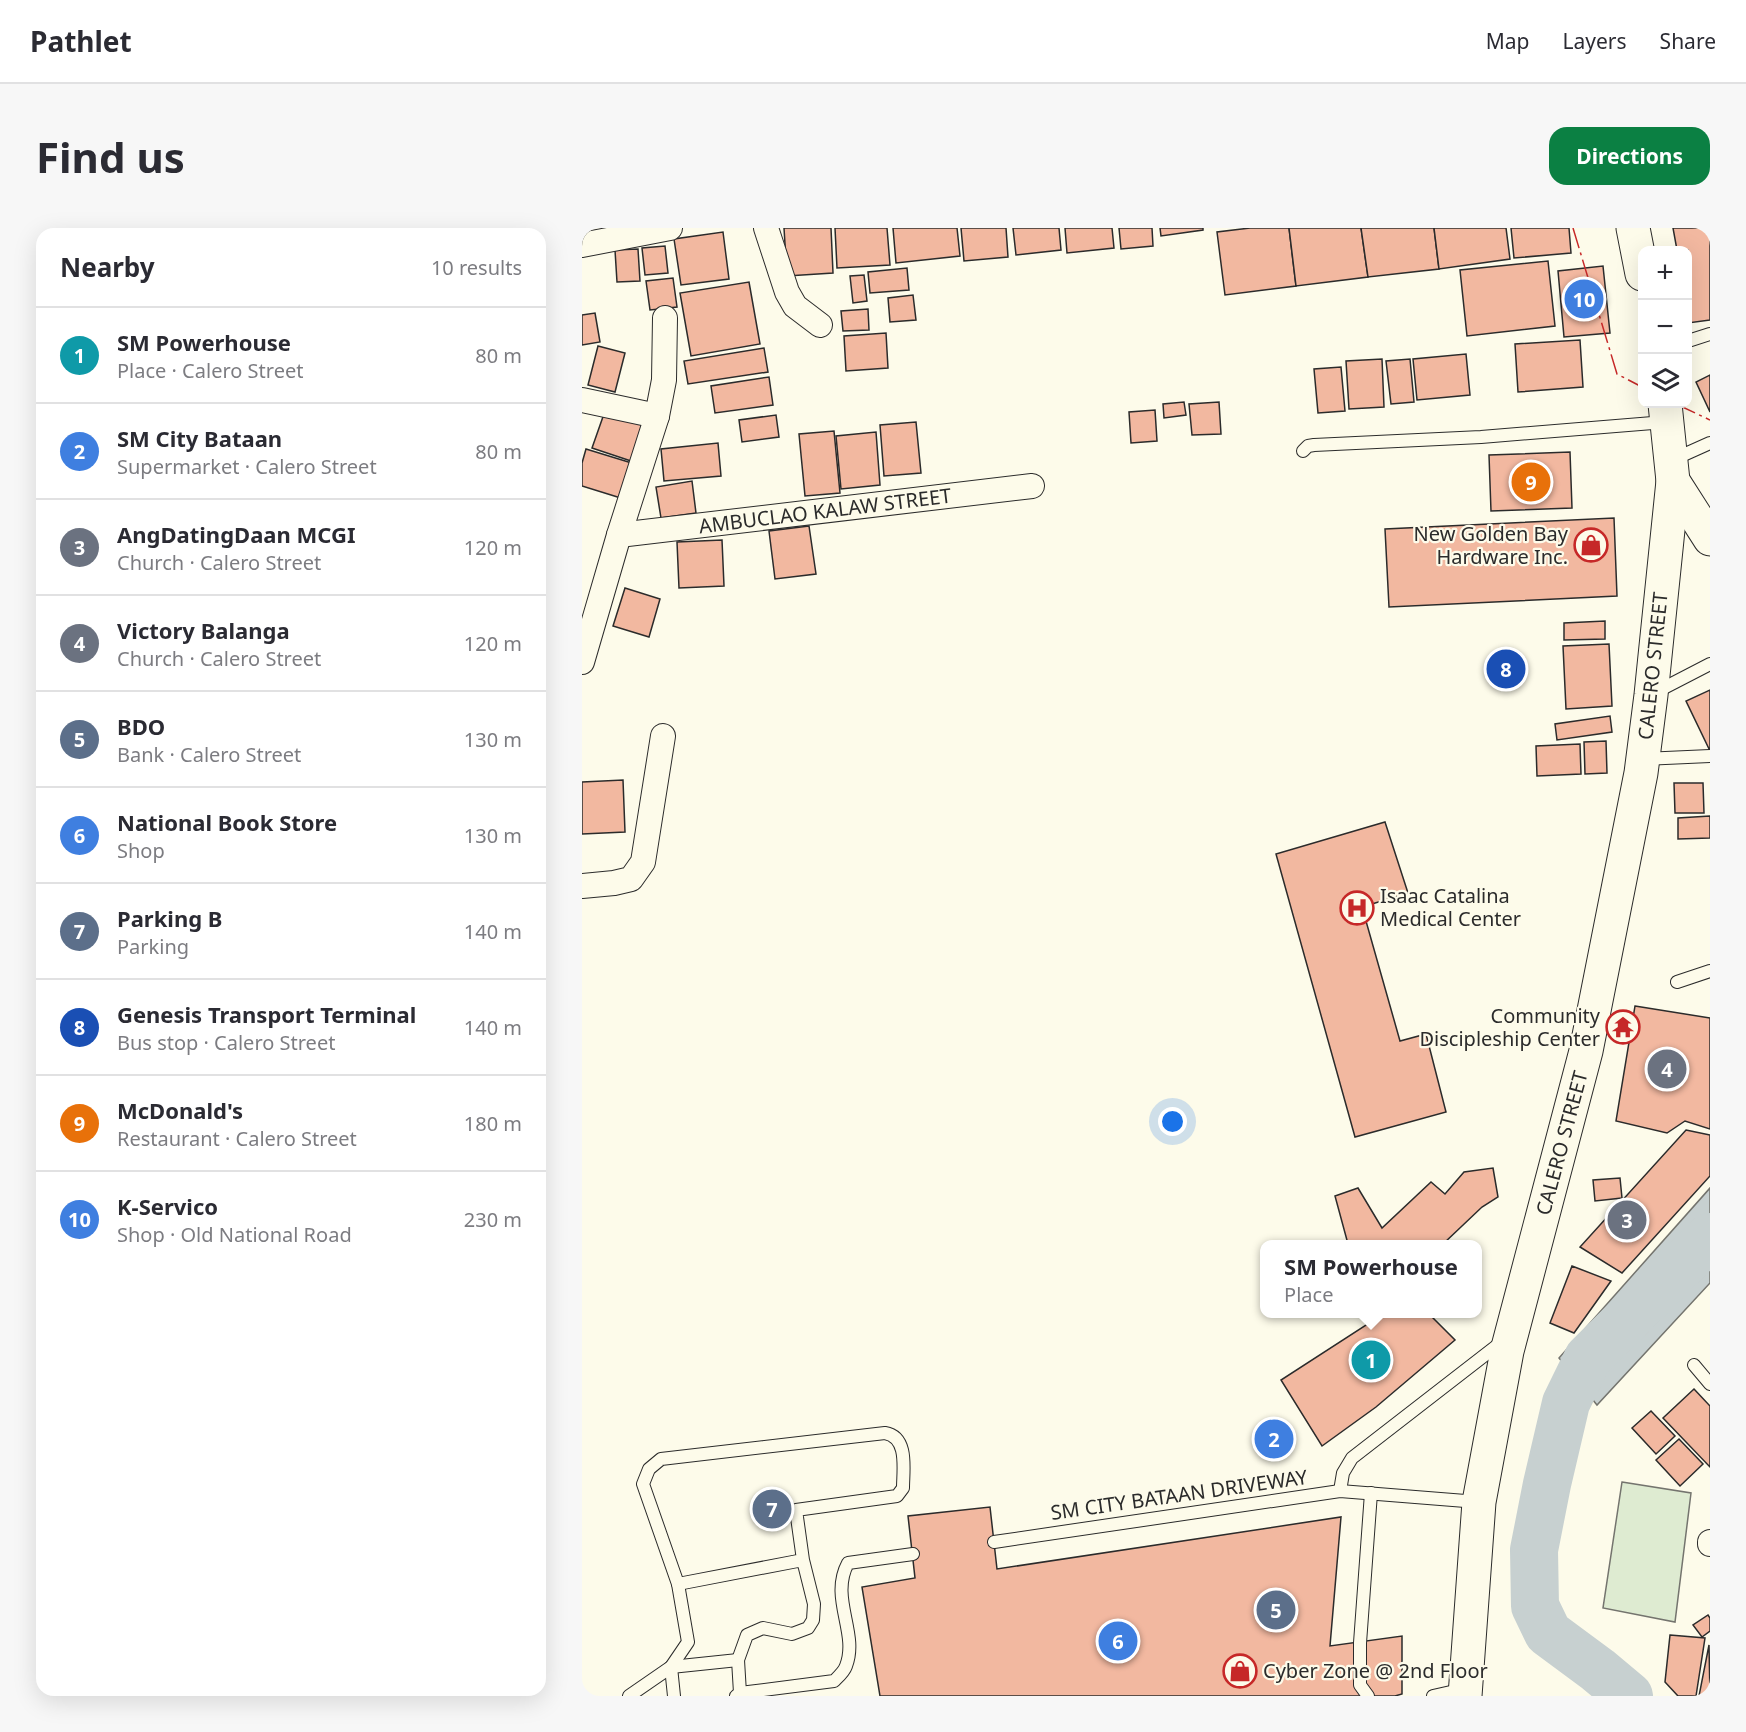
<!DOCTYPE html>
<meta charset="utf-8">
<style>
:root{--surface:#fff;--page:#f7f7f7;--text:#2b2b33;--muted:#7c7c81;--line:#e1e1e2;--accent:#0b8043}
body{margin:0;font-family:"Noto Sans",sans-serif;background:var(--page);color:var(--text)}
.controls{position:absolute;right:18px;top:18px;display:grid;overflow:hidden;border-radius:12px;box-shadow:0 6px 24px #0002}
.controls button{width:54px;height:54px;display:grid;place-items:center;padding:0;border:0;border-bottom:2px solid var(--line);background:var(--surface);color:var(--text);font:30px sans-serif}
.you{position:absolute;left:591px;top:894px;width:21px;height:21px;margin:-15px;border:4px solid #fff;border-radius:50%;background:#1a73e8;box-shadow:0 0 0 9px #1a73e833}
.badge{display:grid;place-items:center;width:39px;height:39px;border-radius:50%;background:var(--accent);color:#fff;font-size:20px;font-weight:700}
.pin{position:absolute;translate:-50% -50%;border:3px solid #fff;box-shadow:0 2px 6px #0006}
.popup{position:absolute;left:678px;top:1012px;width:222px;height:78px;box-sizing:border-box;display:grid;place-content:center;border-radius:12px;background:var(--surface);filter:drop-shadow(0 2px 4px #0005);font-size:20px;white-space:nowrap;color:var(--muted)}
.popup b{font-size:22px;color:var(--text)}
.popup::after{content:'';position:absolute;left:50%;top:100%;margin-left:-12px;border:12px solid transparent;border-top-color:var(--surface)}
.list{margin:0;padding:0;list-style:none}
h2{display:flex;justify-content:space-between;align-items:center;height:78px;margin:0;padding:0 24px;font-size:26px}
h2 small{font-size:20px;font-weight:400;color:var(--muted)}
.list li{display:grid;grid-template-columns:39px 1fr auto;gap:18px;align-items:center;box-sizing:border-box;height:96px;padding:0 24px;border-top:2px solid var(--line)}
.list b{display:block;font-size:22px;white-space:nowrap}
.list p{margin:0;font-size:20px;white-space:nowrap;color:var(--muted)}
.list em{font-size:20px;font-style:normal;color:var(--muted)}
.icon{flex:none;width:33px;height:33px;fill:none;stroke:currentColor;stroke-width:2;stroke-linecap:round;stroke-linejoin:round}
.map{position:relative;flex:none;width:1128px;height:1468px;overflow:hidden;border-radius:18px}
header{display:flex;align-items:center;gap:36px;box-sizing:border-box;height:84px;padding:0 30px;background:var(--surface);border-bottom:2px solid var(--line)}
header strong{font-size:28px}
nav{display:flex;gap:33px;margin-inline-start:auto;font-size:21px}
.intro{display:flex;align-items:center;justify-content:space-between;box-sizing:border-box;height:144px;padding:0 36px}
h1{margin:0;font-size:42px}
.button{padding:15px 27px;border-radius:18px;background:var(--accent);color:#fff;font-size:21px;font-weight:700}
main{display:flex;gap:36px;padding:0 36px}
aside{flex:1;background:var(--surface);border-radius:18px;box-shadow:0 6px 24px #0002}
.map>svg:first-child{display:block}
.green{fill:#deebd1;stroke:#74746e;stroke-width:1.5}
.water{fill:#c7d0d0;stroke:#74746e;stroke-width:1.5}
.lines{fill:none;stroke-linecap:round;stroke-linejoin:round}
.river{stroke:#c7d0d0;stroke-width:48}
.building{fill:#f2b8a0;stroke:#2b2b2b;stroke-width:1.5}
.service-casing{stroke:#2b2b2b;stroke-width:14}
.minor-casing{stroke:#2b2b2b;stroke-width:26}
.secondary-casing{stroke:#2b2b2b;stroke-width:35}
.service{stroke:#fdfbea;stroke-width:12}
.minor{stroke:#fdfbea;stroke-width:24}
.secondary{stroke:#fdfbea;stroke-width:33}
.power{stroke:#c62828;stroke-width:1.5;stroke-dasharray:21 4.5 3 4.5;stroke-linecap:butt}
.labels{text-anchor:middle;stroke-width:4.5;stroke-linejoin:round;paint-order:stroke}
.street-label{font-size:20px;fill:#2b2b2b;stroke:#fdfbea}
.poi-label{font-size:20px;fill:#2b2b2b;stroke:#fdfbea;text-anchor:end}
</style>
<header>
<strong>Pathlet</strong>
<nav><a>Map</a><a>Layers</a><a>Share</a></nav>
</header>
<div class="intro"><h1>Find us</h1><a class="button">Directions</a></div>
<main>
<aside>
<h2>Nearby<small>10 results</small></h2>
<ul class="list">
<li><span class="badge" style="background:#0f9aa8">1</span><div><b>SM Powerhouse</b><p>Place · Calero Street</p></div><em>80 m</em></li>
<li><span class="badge" style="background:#3f7fe0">2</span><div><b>SM City Bataan</b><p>Supermarket · Calero Street</p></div><em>80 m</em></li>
<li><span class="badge" style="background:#6b7280">3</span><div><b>AngDatingDaan MCGI</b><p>Church · Calero Street</p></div><em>120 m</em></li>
<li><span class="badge" style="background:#6b7280">4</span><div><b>Victory Balanga</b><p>Church · Calero Street</p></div><em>120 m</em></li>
<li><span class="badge" style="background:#5c6f8a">5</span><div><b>BDO</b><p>Bank · Calero Street</p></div><em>130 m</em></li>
<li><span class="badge" style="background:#3f7fe0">6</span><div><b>National Book Store</b><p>Shop</p></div><em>130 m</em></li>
<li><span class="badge" style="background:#5c6f8a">7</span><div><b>Parking B</b><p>Parking</p></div><em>140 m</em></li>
<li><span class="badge" style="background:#1a4fb4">8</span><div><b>Genesis Transport Terminal</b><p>Bus stop · Calero Street</p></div><em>140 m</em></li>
<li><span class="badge" style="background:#e8710a">9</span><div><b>McDonald's</b><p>Restaurant · Calero Street</p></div><em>180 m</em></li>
<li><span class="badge" style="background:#3f7fe0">10</span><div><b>K-Servico</b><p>Shop · Old National Road</p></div><em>230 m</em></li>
</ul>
</aside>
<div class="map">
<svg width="1128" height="1468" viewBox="0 0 1128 1468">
<rect width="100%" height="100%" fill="#fdfbea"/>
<polygon class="green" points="1040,1254 1109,1265 1093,1394 1021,1380"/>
<polygon class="water" points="1128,960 1128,1055 1015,1177 977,1130"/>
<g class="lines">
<polyline class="river" points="1047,1468 1016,1442 966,1405 953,1378 952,1322 965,1256 984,1175 1006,1130 1128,1009"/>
</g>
<g class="building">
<polygon points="202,0 249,0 251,45 205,48"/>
<polygon points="253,0 305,0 308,37 255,40"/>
<polygon points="311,0 375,0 378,28 314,35"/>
<polygon points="379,0 424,0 426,29 382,33"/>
<polygon points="431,0 477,0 479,22 434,27"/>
<polygon points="483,0 530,0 532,20 485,25"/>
<polygon points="537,0 570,0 571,18 539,21"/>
<polygon points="578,0 621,0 621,2 579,8"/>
<polygon points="668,0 707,0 714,58 643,67 635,4"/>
<polygon points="707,0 779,0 786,49 714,58"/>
<polygon points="779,0 852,0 857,41 786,49"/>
<polygon points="852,0 924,0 928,31 857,41"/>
<polygon points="929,0 987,0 989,25 932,30"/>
<polygon points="1091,0 1128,0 1128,92 1106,95 1106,22 1095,22"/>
<polygon points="141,4 147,51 99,57 92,11"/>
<polygon points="83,18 86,45 63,47 60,20"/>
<polygon points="56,21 58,53 35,54 33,22"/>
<polygon points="966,33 973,98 885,108 878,42"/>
<polygon points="1021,38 1028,105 982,109 976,43"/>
<polygon points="325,40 327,62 288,65 286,44"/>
<polygon points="282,47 285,73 271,75 268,48"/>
<polygon points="91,50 95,79 68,82 64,53"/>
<polygon points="167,54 178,116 109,128 98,65"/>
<polygon points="331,67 334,92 308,94 306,70"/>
<polygon points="286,81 287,102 261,103 259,83"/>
<polygon points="13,85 18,114 0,117 0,87"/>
<polygon points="304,105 306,140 264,143 262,108"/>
<polygon points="998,112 1001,159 936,164 933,116"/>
<polygon points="16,118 43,125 33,164 6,157"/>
<polygon points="182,120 186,144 106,156 102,133"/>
<polygon points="884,126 888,167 835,172 831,131"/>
<polygon points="800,131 802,179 767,181 764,133"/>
<polygon points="828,131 832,174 809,176 804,133"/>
<polygon points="759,139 763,183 736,185 732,141"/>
<polygon points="1128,147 1128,184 1114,154"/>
<polygon points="187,149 191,177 133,185 129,158"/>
<polygon points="602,174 604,187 582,190 581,176"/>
<polygon points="637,174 639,206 610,207 607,176"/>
<polygon points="573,182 575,213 549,215 547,184"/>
<polygon points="23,183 64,198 52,234 10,220"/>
<polygon points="194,187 197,209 160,214 157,192"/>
<polygon points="334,194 339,245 302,248 298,197"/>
<polygon points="252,203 258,265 223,268 217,206"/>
<polygon points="294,204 298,257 259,261 254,208"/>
<polygon points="136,215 139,248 82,253 79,221"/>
<polygon points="4,221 53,236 42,271 0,258 0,235"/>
<polygon points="988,224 990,280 909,283 907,227"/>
<polygon points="110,253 114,285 79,290 74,259"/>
<polygon points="1032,290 1035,368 807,379 803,301"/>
<polygon points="227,298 234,346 193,351 187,303"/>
<polygon points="140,312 142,358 97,360 95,314"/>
<polygon points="43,360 78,371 67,409 31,398"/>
<polygon points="1023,393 1023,411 982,412 982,395"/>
<polygon points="1027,416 1030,478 984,481 981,418"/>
<polygon points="1128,462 1128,523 1104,473"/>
<polygon points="1028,488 1030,504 975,512 973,496"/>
<polygon points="1024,513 1025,545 1003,546 1002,514"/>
<polygon points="998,516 999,546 955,548 954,518"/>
<polygon points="41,552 43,604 0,606 0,554"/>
<polygon points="1092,555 1121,555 1122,585 1093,585"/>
<polygon points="1128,588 1128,610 1096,611 1096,590"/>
<polygon points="803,594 826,665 780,679 818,813 844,806 864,884 773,909 694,626"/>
<polygon points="1053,778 1128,790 1128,901 1103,893 1085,905 1034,893"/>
<polygon points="1104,902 1128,907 1128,948 1040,1045 998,1019"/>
<polygon points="911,940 916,969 900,979 861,1016 766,1016 753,968 776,960 800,1000 849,954 863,966 882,944"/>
<polygon points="1038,950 1040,970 1013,973 1011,952"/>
<polygon points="990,1038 1029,1053 992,1105 968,1095"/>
<polygon points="798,1086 847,1086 873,1112 794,1179 740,1218 699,1152 792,1092"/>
<polygon points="1112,1161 1128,1178 1128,1239 1081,1190"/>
<polygon points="1069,1183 1093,1208 1074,1226 1050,1200"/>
<polygon points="1097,1211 1121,1236 1098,1258 1074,1232"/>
<polygon points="408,1279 415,1341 759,1289 748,1418 820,1408 820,1466 813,1468 298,1468 280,1359 333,1350 326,1288"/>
<polygon points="1126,1387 1128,1390 1128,1403 1120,1409 1111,1397"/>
<polygon points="1088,1407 1123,1410 1114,1468 1096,1468 1083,1454"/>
<polygon points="1127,1417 1128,1468 1117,1468"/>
</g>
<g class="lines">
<defs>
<g id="service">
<polyline points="1106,113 1128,106"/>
<polyline points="721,223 726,218 732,217 899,209 1083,194"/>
<polyline points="1090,232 1128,215"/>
<polyline points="1072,465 1128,436"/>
<polyline points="1061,531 1128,528"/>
<polyline points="1095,754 1128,743"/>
<polyline points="1112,1137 1128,1156"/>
<polyline points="758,1263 761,1245 770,1230 921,1113"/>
<polyline points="412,1314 758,1263 896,1274"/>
<polyline points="89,1439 156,1432"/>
<polyline points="89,1439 92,1468"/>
<path d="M158 1465 156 1432 165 1407 181 1400 210 1406 226 1400 231 1392 232 1376 221 1332 214 1282 315 1268 321 1260C321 1242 327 1209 303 1205L79 1231 67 1241 61 1256 96 1356 221 1332"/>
<polyline points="47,1468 89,1439 106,1414 96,1356"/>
<path d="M154 1468 158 1465 252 1453C256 1449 262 1444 264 1438 277 1405 247 1370 266 1335L331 1326"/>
<polyline points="786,1468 778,1457 778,1415 789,1265"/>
<polyline points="851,1468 882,1461"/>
</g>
<g id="minor">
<polyline points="184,0 205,64 213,78 238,97"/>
<polyline points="0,17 88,0"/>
<polyline points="0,172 75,188"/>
<polyline points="37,307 450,258"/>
<polyline points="0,434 37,307 75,188 82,152 83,90"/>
<polyline points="0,658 32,655 49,651 61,634 81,508"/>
<polyline points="1128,1314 1128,1316"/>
</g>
<g id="secondary">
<polyline points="1051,0 1060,46"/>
<polyline points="1091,253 1128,311"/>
<polyline points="883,1468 897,1274 925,1123 1004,823 1059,545 1069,467 1091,253 1083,176"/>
</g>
</defs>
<use href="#service" class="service-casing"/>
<use href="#minor" class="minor-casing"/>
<use href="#secondary" class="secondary-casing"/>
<use href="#service" class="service"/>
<use href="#minor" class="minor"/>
<use href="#secondary" class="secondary"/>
<g class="power">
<polyline points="991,0 1035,146 1060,159"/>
<polyline points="1094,176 1128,192"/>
</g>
</g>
<defs>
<symbol id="shop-ring" viewBox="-11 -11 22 22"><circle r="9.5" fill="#fdfbea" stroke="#c62828" stroke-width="1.5"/><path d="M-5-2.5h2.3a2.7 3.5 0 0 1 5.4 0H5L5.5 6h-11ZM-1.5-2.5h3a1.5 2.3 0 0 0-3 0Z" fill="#c62828"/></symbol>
<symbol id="hospital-ring" viewBox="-11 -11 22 22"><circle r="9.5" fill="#fdfbea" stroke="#c62828" stroke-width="1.5"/><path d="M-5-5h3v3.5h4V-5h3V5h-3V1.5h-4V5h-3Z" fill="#c62828"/></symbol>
<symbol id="temple-ring" viewBox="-11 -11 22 22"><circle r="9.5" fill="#fdfbea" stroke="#c62828" stroke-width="1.5"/><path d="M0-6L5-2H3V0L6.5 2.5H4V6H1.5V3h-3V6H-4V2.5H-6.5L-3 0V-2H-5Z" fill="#c62828"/></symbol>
</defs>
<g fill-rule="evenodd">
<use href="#shop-ring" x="990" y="298" width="38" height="38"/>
<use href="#hospital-ring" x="756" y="661" width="38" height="38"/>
<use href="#temple-ring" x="1022" y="780" width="38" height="38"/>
<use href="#shop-ring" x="639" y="1424" width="38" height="38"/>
</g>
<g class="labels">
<g class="street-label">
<text transform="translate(243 283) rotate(-7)" y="7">AMBUCLAO KALAW STREET</text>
<text transform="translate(1071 438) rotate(-84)" y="7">CALERO STREET</text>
<text transform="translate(980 915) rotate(-75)" y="7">CALERO STREET</text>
<text transform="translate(597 1267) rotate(-8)" y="7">SM CITY BATAAN DRIVEWAY</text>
</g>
<g class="poi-label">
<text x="986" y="313">New Golden Bay<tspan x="986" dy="23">Hardware Inc.</tspan></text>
<text x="798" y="675" text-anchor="start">Isaac Catalina<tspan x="798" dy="23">Medical Center</tspan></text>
<text x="1018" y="795">Community<tspan x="1018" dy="23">Discipleship Center</tspan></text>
<text x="681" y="1450" text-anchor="start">Cyber Zone @ 2nd Floor</text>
</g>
</g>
</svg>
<div class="controls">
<button>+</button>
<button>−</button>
<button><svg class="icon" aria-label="layers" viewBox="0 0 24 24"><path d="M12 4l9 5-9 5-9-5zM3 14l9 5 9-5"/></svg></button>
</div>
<div class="you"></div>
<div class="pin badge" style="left:789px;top:1132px;background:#0f9aa8">1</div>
<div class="popup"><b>SM Powerhouse</b>Place</div>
<div class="pin badge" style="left:692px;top:1211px;background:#3f7fe0">2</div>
<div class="pin badge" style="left:1045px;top:992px;background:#6b7280">3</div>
<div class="pin badge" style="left:1085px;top:841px;background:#6b7280">4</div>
<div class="pin badge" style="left:694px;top:1382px;background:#5c6f8a">5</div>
<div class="pin badge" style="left:536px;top:1413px;background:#3f7fe0">6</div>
<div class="pin badge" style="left:190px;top:1281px;background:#5c6f8a">7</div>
<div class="pin badge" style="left:924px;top:441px;background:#1a4fb4">8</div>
<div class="pin badge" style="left:949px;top:254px;background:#e8710a">9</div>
<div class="pin badge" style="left:1002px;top:71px;background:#3f7fe0">10</div>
</div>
</main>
